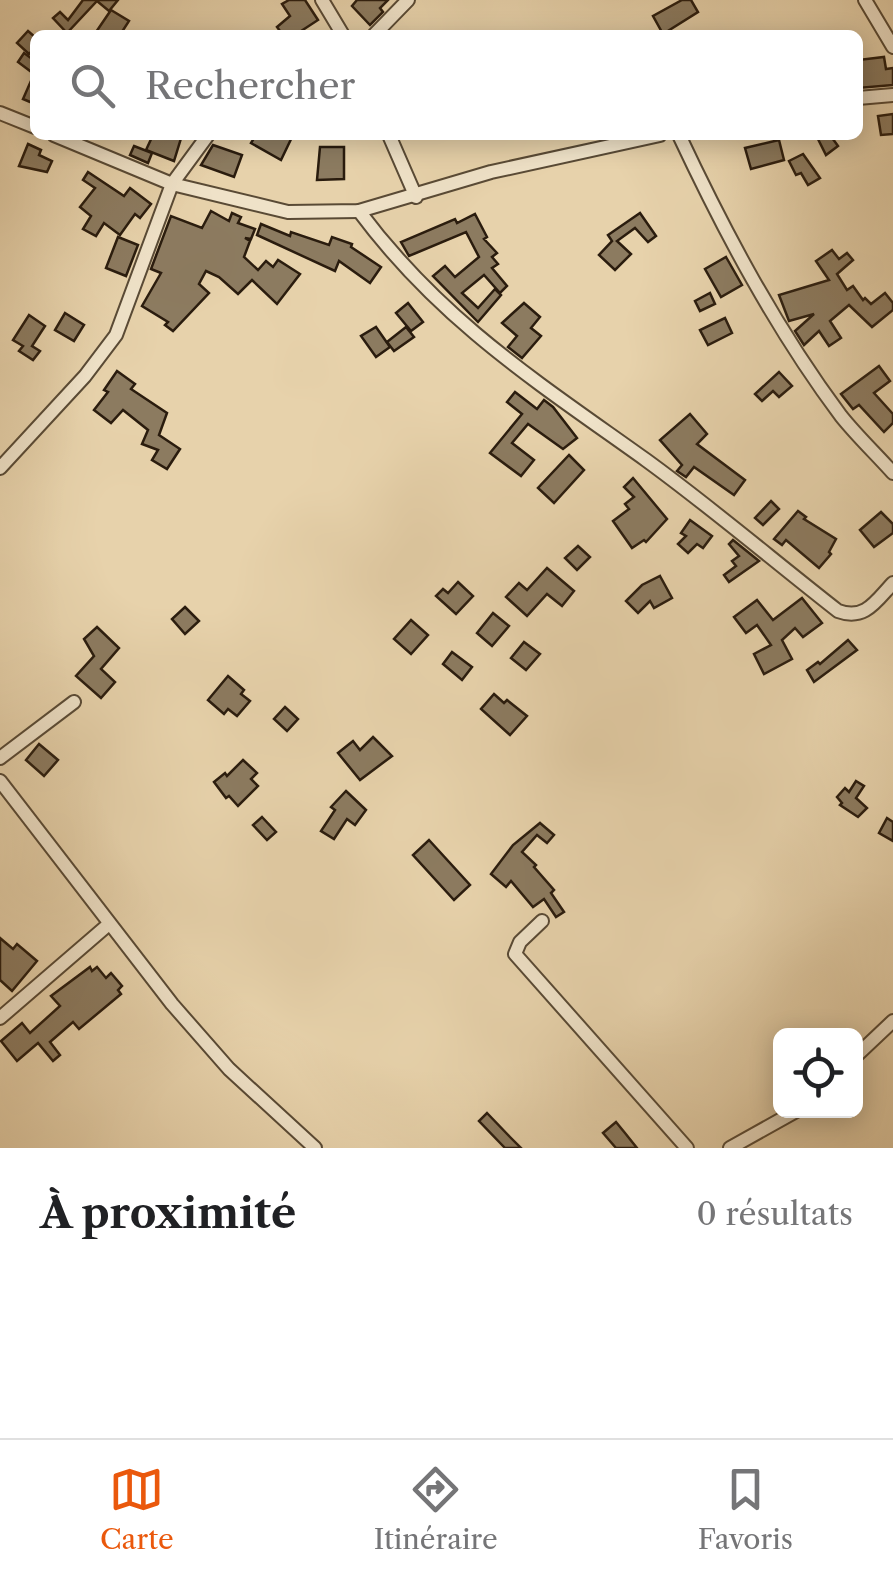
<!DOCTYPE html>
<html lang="fr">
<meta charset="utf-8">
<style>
:root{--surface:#fff;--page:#f2f2f2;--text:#202124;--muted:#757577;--line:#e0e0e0;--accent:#ea580c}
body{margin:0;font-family:"Libre Caslon Text",serif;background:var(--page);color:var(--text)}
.controls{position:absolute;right:30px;bottom:30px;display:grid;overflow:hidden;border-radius:15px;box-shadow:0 5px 25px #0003}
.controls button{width:90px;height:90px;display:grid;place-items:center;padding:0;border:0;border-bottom:2px solid var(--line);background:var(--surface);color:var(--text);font:50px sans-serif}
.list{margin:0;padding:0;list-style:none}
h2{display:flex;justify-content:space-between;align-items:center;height:130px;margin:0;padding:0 40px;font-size:42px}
h2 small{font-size:32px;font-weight:400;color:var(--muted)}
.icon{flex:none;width:55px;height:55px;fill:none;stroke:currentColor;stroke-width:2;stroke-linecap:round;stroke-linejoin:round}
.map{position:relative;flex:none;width:893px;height:1148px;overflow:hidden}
.search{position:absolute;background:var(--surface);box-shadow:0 5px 25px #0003;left:30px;right:30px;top:30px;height:110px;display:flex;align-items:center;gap:25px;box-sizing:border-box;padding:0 35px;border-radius:15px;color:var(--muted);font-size:38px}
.sheet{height:290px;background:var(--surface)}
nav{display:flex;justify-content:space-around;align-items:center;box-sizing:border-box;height:140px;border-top:2px solid var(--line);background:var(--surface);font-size:28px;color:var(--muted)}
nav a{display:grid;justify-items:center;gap:5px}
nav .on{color:var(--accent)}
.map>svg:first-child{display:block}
.building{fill:#8c7b60;stroke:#2a1c0e;stroke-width:2.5}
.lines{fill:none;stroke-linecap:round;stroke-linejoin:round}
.minor-casing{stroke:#594a35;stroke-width:16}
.minor{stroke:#efe2c8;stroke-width:12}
</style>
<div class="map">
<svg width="893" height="1148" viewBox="0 0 893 1148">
<rect width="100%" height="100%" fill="#e7d2ab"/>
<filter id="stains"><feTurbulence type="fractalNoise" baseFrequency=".002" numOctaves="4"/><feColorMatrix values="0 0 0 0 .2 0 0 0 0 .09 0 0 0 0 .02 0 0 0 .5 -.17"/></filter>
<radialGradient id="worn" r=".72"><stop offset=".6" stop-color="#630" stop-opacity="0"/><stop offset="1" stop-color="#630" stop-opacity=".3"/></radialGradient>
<g class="building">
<polygon points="83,0 118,0 109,11 97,1 67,33 53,18 60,12 68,20"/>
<polygon points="289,0 305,0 318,20 295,35 283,35 277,27 290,16 282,4"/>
<polygon points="357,0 388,0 380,8 383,12 370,25 352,6"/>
<polygon points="682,0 691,0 698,12 663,34 653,16"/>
<polygon points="111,10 129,21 120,35 94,35"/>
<polygon points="28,31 35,37 35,48 29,54 17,43"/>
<polygon points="24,53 35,61 35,104 23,99 34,74 18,62"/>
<polygon points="884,57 886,69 893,68 893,85 858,88 858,60"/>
<polygon points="893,114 893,134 881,135 878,116"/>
<polygon points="153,135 182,135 174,161 146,150"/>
<polygon points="256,135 293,135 281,160 251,143"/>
<polygon points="816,135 830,135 838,146 826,155"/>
<polygon points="779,140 784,160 751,169 745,148"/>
<polygon points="28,144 41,150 39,155 52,161 47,172 19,166"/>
<polygon points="213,145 242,155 234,177 201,165"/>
<polygon points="134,146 152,153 148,163 130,155"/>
<polygon points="320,147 344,147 344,179 317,180"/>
<polygon points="803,154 820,178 808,185 801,173 796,175 789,161"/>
<polygon points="88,172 124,196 130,188 151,204 140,218 135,214 120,235 104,223 96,236 83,229 91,216 80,207 95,188 83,180"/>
<polygon points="211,211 229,221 232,213 241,217 238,223 255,229 251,239 245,238 250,241 244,257 258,270 266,261 273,267 278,260 300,274 277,304 252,280 238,294 219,277 206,271 199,284 209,293 173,331 165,325 168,322 142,306 161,273 151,269 171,216 202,228"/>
<polygon points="640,213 656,236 648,242 635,228 617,241 631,254 615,270 599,255 612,241 608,235"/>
<polygon points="475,214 487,237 484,239 497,253 492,257 498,264 492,268 507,286 500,293 484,275 462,293 478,308 495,289 501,295 478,322 433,276 445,266 455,277 479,257 466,232 409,256 401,242 455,219 457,223"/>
<polygon points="261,224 290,236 291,232 329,245 332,237 352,244 351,247 381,267 370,283 339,261 335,271 257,235"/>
<polygon points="118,237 138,245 126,276 106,268"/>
<polygon points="832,250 839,259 847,253 853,260 837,274 847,290 853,286 863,300 865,298 871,304 885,293 893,303 893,310 872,327 849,305 830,321 841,338 829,346 819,331 804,345 795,331 814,314 789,321 779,295 829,280 816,261"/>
<polygon points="726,257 742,285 721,297 705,269"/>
<polygon points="710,293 715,304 700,311 695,301"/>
<polygon points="408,303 423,322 411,331 396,313"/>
<polygon points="524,303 540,317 531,328 541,336 522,358 508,347 517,336 502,323"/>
<polygon points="65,313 84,325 74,341 55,330"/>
<polygon points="29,315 45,326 32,346 40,351 33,360 19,351 23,346 13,340"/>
<polygon points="725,318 732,333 708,345 700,330"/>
<polygon points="376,327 390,347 376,357 361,336"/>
<polygon points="406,327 414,337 394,351 387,342"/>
<polygon points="879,366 890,381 874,393 893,414 893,423 884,432 859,405 853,409 841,394"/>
<polygon points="117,371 135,384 131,389 167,413 159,435 180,449 167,469 152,460 158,450 142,444 148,430 123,410 111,423 94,410 108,392 104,390"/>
<polygon points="779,372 792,386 779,397 773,391 762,401 755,394"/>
<polygon points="515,392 537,409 544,400 553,407 577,438 563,449 528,424 512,443 534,460 521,476 490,453 522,414 507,402"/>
<polygon points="690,414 707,434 697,444 745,480 734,495 694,467 686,477 677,471 682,465 660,440"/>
<polygon points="569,455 584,470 554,503 538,488"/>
<polygon points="633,478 667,519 646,542 644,540 632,548 613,521 629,509 625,504 634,497 624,487"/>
<polygon points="771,501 779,509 763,525 755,518"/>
<polygon points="798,511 806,517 804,519 836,539 829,552 831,554 819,568 786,540 782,545 774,539"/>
<polygon points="881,512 893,524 893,533 874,547 860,530"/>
<polygon points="690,520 712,536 703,548 697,544 688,553 678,544 686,536 681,533"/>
<polygon points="733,540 759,561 729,582 724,575 736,566 732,561 739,556 729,544"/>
<polygon points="578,546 590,557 577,570 565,558"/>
<polygon points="547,568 574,591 562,606 547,594 527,616 506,597 519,583 527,590"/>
<polygon points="660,576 672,598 654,608 650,601 638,613 626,601 642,585"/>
<polygon points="458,582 473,596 456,614 436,596 443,589 448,593"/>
<polygon points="802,598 822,623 803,637 795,628 782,640 792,659 764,674 754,654 771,645 757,625 746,633 734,617 757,600 773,620"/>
<polygon points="185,607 199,621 185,634 172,619"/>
<polygon points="493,613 509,626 492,646 477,633"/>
<polygon points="411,620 428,635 411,654 394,639"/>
<polygon points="97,627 119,648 101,669 115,682 101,698 76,676 94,656 84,639"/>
<polygon points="848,640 857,650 814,682 807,670 818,662 820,664"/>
<polygon points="524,642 540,654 526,670 511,658"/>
<polygon points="452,652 472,667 462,680 443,664"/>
<polygon points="228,676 244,690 241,694 250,701 237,716 228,709 224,714 208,700"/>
<polygon points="494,694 504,703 507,700 527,716 510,735 481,709"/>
<polygon points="285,707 298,719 287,731 274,719"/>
<polygon points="373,737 392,756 360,780 338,753 353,741 360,750"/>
<polygon points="39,744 58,760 44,776 26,760"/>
<polygon points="243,760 257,773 251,779 258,786 238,806 229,796 226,798 214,782 225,773 227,776"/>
<polygon points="856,781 864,786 856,798 867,808 858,817 840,805 842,803 837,797 845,788 849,792"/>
<polygon points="346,791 366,810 355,825 347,819 334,839 321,831 335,810 331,807"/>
<polygon points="262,817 276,832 267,840 253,825"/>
<polygon points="887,818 893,822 893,841 879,833"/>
<polygon points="540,823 554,835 547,843 537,835 522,852 536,865 534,867 554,890 551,893 564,912 556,917 544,899 533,907 511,881 506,887 491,874 513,845"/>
<polygon points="429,840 470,885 454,900 413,855"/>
<polygon points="0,938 13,949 17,944 37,961 12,991 0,980"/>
<polygon points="90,967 92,971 97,967 106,978 111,973 122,986 118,990 121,994 79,1029 73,1022 50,1042 60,1055 53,1061 38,1043 17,1061 1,1041 22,1023 30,1033 60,1006 51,996"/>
<polygon points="487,1113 510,1137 521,1148 505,1148 479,1121"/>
<polygon points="616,1122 625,1133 637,1148 616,1148 603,1133"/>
</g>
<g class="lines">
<defs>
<g id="minor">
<polyline points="322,0 343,35"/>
<polyline points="865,0 893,47"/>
<polyline points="374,35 408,0"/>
<polyline points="858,98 893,95"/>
<polyline points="0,113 35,127"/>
<polyline points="54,135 172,184 288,212 359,211 491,172 660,135"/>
<polyline points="389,135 416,197"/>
<path d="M679 135C725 233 776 329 841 416 857 436 876 454 893 473"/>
<path d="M359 211C441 321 537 382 646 460 712 508 774 561 838 611 865 621 876 601 893 583"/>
<polyline points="0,468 85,376 116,335 172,184 208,135"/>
<polyline points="0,758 74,702"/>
<polyline points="0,781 172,1004 229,1069 315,1148"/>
<polyline points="542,921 520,942 515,954 687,1148"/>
<polyline points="0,1018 109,924"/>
<polyline points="856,1056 893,1021"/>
<polyline points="730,1148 798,1110"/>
</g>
</defs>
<use href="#minor" class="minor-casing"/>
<use href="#minor" class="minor"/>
</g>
<rect width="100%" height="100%" filter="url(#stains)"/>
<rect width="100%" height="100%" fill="url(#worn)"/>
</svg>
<div class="controls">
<button><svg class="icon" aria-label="locate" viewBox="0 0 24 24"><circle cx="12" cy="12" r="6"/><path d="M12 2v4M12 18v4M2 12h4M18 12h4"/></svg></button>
</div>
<div class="search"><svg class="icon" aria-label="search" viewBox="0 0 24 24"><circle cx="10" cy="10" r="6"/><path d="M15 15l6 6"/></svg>Rechercher</div>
</div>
<section class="sheet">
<h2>À proximité<small>0 résultats</small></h2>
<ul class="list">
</ul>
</section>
<nav>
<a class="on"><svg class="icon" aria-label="map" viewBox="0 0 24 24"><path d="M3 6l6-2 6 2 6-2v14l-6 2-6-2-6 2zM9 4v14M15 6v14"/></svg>Carte</a>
<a><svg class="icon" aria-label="directions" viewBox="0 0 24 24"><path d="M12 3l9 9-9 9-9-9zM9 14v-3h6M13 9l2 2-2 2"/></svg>Itinéraire</a>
<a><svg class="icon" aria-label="saved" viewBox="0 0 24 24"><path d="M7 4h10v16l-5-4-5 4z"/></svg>Favoris</a>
</nav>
